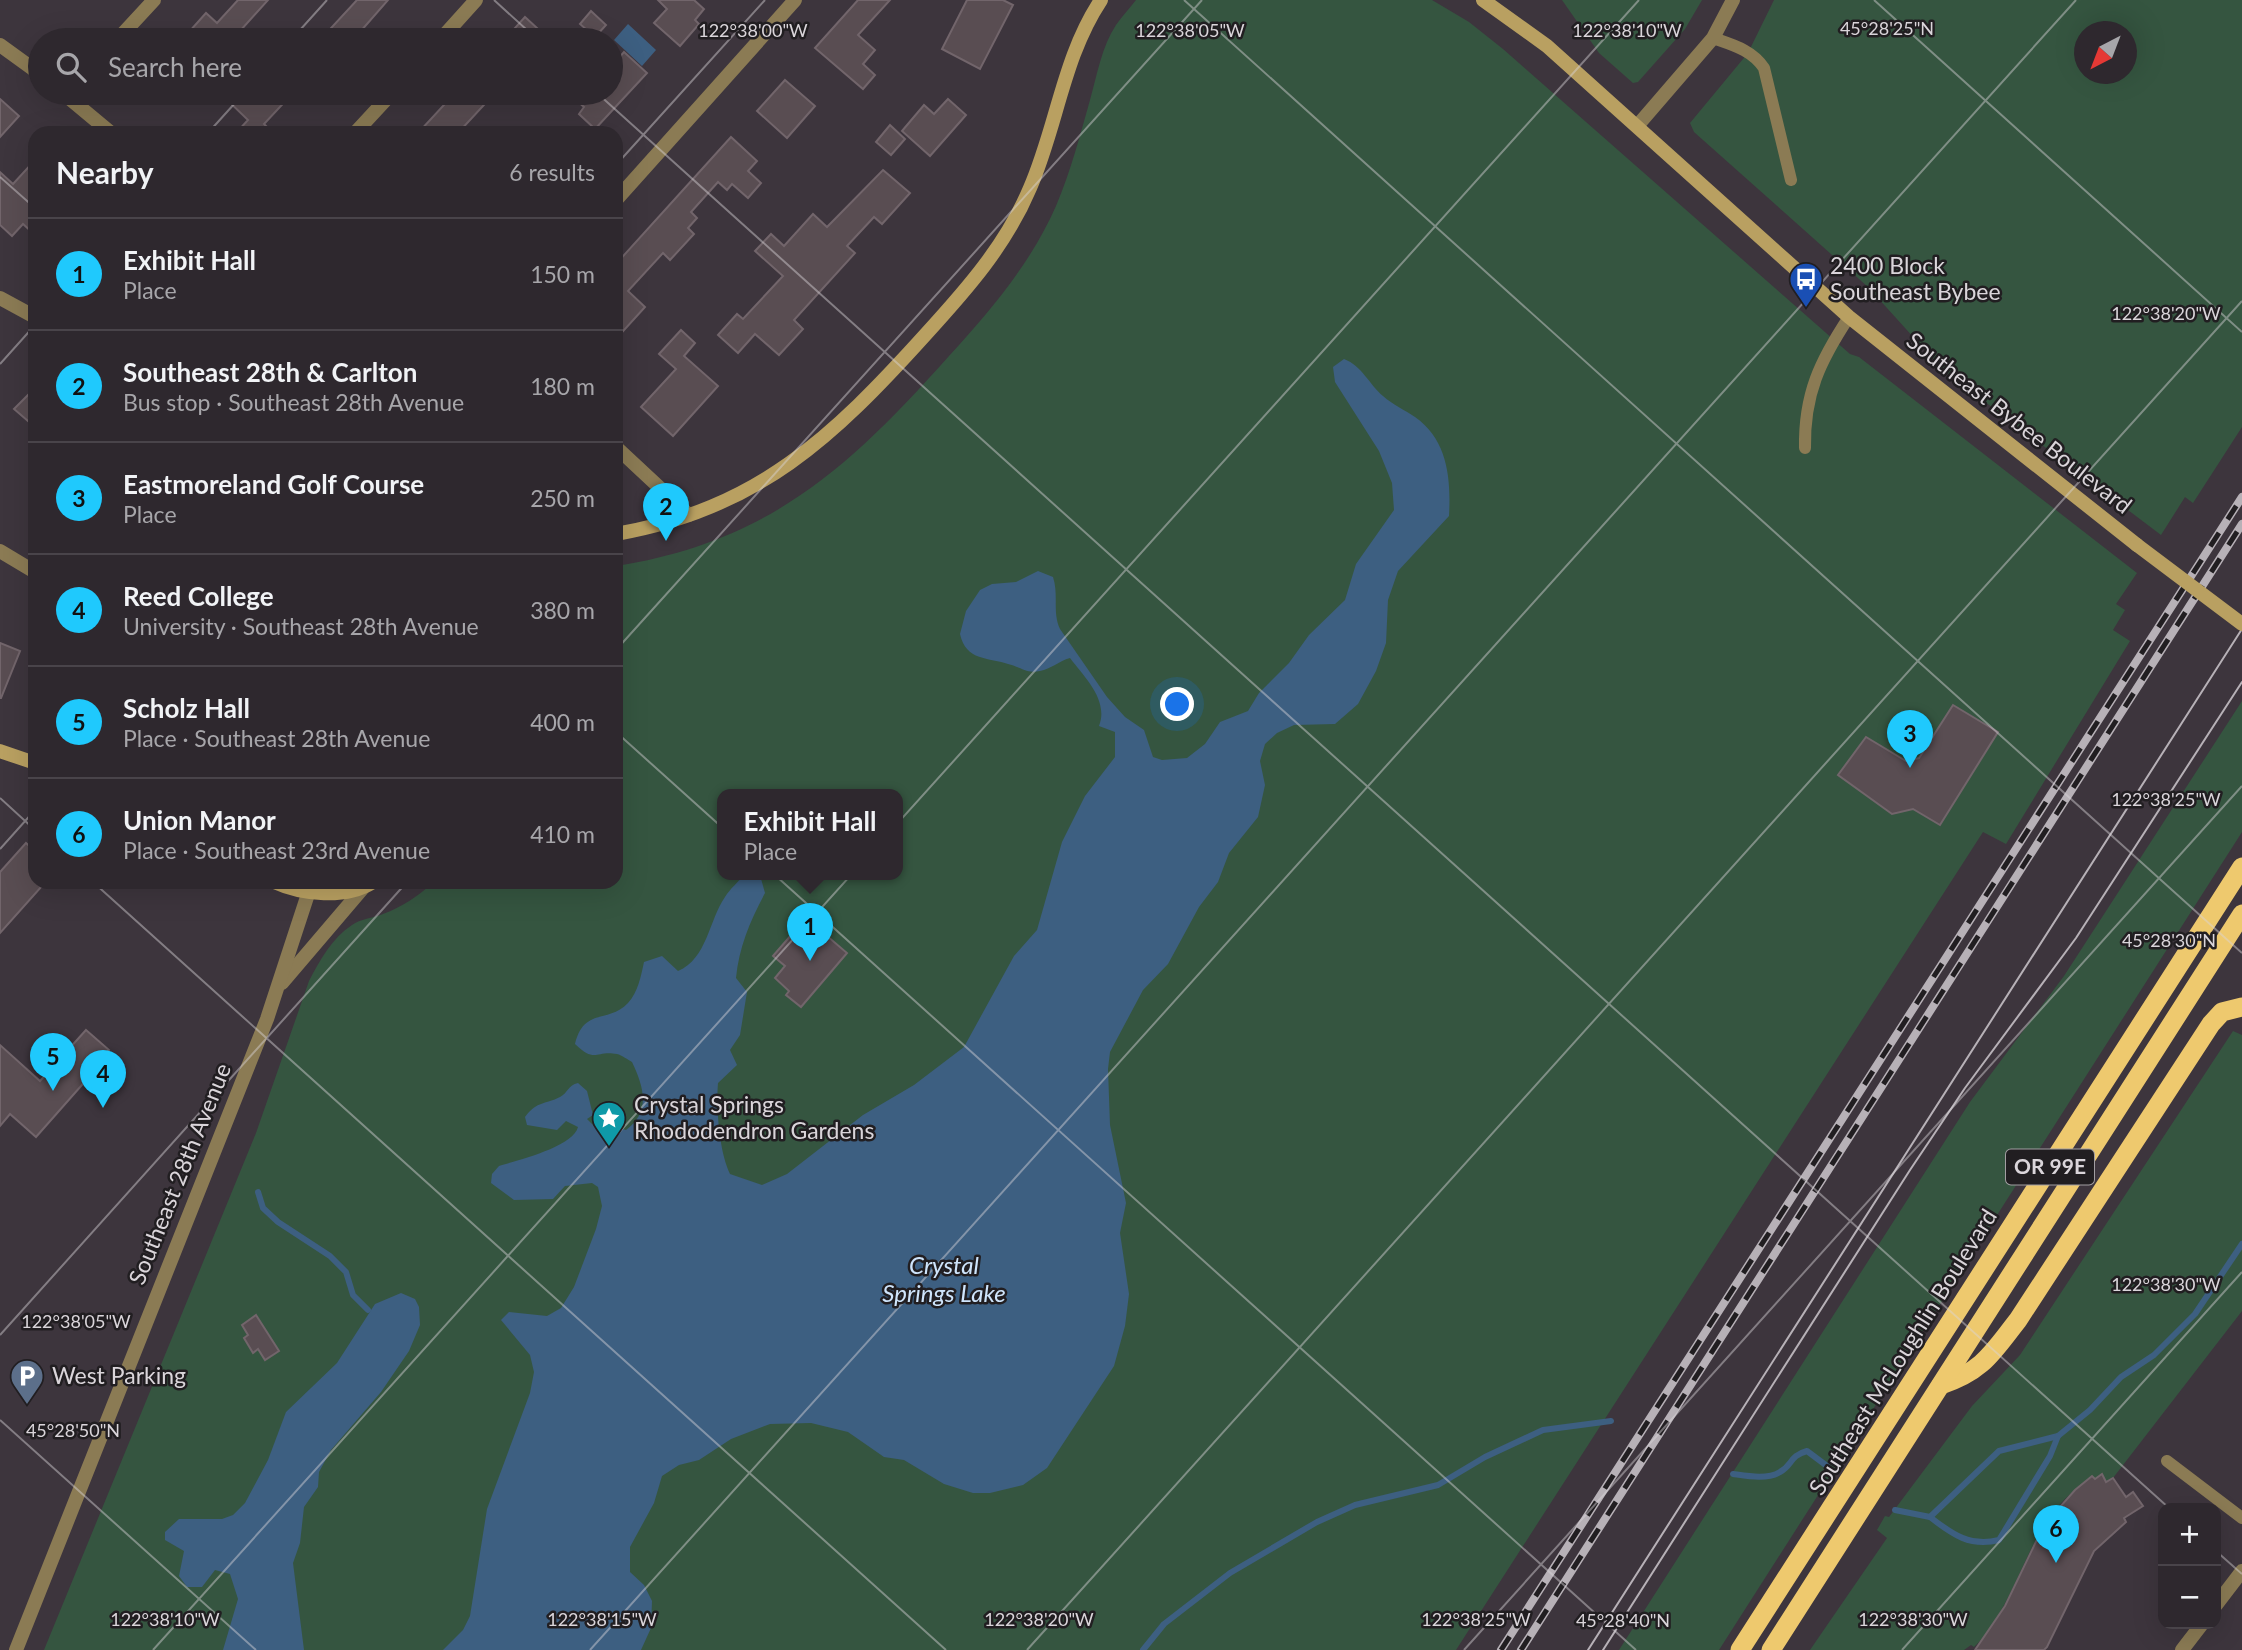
<!DOCTYPE html>
<meta charset="utf-8">
<style>
:root{--surface:#2e282e;--page:#3a343a;--text:#f1f3f6;--muted:#a7a6aa;--line:#49444a;--accent:#1fc9fd}
body{margin:0;font-family:Lato,sans-serif;background:var(--page);color:var(--text)}
.controls{position:absolute;right:21px;bottom:21px;display:grid;overflow:hidden;border-radius:14px;box-shadow:0 7px 28px #0002}
.controls button{width:63px;height:63px;display:grid;place-items:center;padding:0;border:0;border-bottom:2px solid var(--line);background:var(--surface);color:var(--text);font:35px sans-serif}
.compass{position:absolute;left:2074px;top:21px;width:63px;height:63px;border-radius:50%;background:var(--surface);box-shadow:0 7px 28px #0002;rotate:222deg}
.you{position:absolute;left:1178px;top:705px;width:24px;height:24px;margin:-18px;border:5px solid #fff;border-radius:50%;background:#1a73e8;box-shadow:0 0 0 10px #1a73e833}
.badge{display:grid;place-items:center;width:46px;height:46px;border-radius:50%;background:var(--accent);color:#111;font-size:23px;font-weight:700}
.pin{position:absolute;translate:-50% -58px;filter:drop-shadow(0 2px 4px #0008)}
.pin::after{content:'';position:absolute;top:37px;width:24px;height:21px;background:inherit;clip-path:polygon(0 0,100% 0,50% 100%)}
.popup{position:absolute;left:717px;top:789px;width:186px;height:91px;box-sizing:border-box;display:grid;place-content:center;border-radius:14px;background:var(--surface);filter:drop-shadow(0 2px 5px #0005);font-size:23px;white-space:nowrap;color:var(--muted)}
.popup b{font-size:26px;color:var(--text)}
.popup::after{content:'';position:absolute;left:50%;top:100%;margin-left:-14px;border:14px solid transparent;border-top-color:var(--surface)}
.list{margin:0;padding:0;list-style:none}
h2{display:flex;justify-content:space-between;align-items:center;height:91px;margin:0;padding:0 28px;font-size:30px}
h2 small{font-size:23px;font-weight:400;color:var(--muted)}
.list li{display:grid;grid-template-columns:46px 1fr auto;gap:21px;align-items:center;box-sizing:border-box;height:112px;padding:0 28px;border-top:2px solid var(--line)}
.list b{display:block;font-size:26px;white-space:nowrap}
.list p{margin:0;font-size:23px;white-space:nowrap;color:var(--muted)}
.list em{font-size:23px;font-style:normal;color:var(--muted)}
.icon{flex:none;width:38px;height:38px;fill:none;stroke:currentColor;stroke-width:2;stroke-linecap:round;stroke-linejoin:round}
.map{position:relative;flex:none;width:2242px;height:1650px;overflow:hidden}
.search{position:absolute;background:var(--surface);box-shadow:0 7px 28px #0002;left:28px;top:28px;width:595px;height:77px;display:flex;align-items:center;gap:18px;box-sizing:border-box;padding:0 24px;border-radius:38px;color:var(--muted);font-size:26px}
.panel{position:absolute;background:var(--surface);box-shadow:0 7px 28px #0002;left:28px;top:126px;width:595px;height:763px;border-radius:21px}
.map>svg:first-child{display:block}
.green{fill:#355540;fill-rule:evenodd}
.water{fill:#3d5f81}
.lines{fill:none;stroke-linecap:round;stroke-linejoin:round}
.stream{stroke:#3d5f81;stroke-width:6}
.building{fill:#594d52;stroke:#72656b;stroke-width:2}
.service{stroke:#8b7b54;stroke-width:12}
.minor{stroke:#8b7b54;stroke-width:14}
.tertiary{stroke:#8b7b54;stroke-width:14}
.secondary{stroke:#b9a061;stroke-width:14}
.trunk{stroke:#eec96e;stroke-width:19}
.tram{stroke:#b7b1b7;stroke-width:2}
.rail-casing{stroke:#b7b1b7;stroke-width:8}
.rail{stroke:#211e21;stroke-width:5;stroke-dasharray:16;stroke-linecap:butt}
.secondary-bridge{stroke:#b9a061;stroke-width:14}
.ticks{fill:none;stroke:#dad5da;stroke-width:2;stroke-opacity:0.45}
.labels{text-anchor:middle;stroke-width:5;stroke-linejoin:round;paint-order:stroke}
.shield{fill:#211e21;stroke:#a29ea2;stroke-width:2}
.shield-label{font-size:21px;font-weight:bold;fill:#dad5da}
.poi-label{font-size:23px;fill:#dad5da;stroke:#211e21;text-anchor:start}
.street-label{font-size:23px;fill:#dad5da;stroke:#211e21}
.water-label{font-size:24px;font-style:italic;fill:#cfe5fc;stroke:#211e21}
.ticks-label{font-size:18px;text-anchor:middle;fill:#dad5da;stroke:#211e21;stroke-width:5;stroke-linejoin:round;paint-order:stroke}
</style>
<div class="map">
<svg width="2242" height="1650" viewBox="0 0 2242 1650">
<rect width="100%" height="100%" fill="#3d353d"/>
<g class="green">
<path d="M1136 0H1432L1469 22 1503 49 1850 354 1859 357 2137 573 2116 604 2125 610 2113 630 2130 641 2006 844 1983 832 1456 1650H44L256 1133 309 981C320 960 332 938 352 925 360 919 373 918 383 914 402 907 418 896 434 882H616V566C769 542 850 467 949 356 991 310 1031 263 1056 206 1071 171 1080 135 1090 100 1097 75 1102 46 1116 25 1122 16 1130 8 1136 0ZM722 795H898V875H722Z"/>
<polygon points="1562,0 1702,0 1685,29 1638,82 1633,83 1599,53"/>
<path d="M1774 0H2242V427L2193 503 2185 497 2161 535 1943 370 1868 287 1694 132 1690 123 1748 53ZM2084 32H2126V74H2084Z"/>
<polygon points="2242,701 2242,832 1719,1650 1619,1650 1970,1102 2064,976"/>
<path d="M2233 1031 2242 1035V1311L2113 1478 2106 1482 2102 1474C2093 1481 2082 1484 2074 1491 2032 1525 2022 1582 1992 1625L1994 1627 1974 1647 1971 1645 1964 1650H1810L1887 1538 1877 1530 1885 1516 1889 1517 1972 1406 2020 1355Z"/>
</g>
<g class="water">
<polygon points="628,24 656,50 642,66 614,40"/>
<path d="M1344 359C1362 366 1369 384 1383 396 1393 405 1405 410 1415 417 1448 440 1451 479 1449 516L1398 571 1388 600 1386 643 1376 671 1358 704 1335 724 1294 725 1277 733 1265 744 1260 761 1265 785 1258 817 1229 853 1218 882 1199 907 1168 964 1143 990 1110 1052 1108 1069 1110 1125 1126 1203 1120 1233 1129 1294 1125 1326 1114 1366 1047 1468 1023 1485 990 1493H973L944 1484 904 1460 884 1457 848 1432 811 1423 770 1424 731 1439 699 1460 679 1465 662 1476 654 1503 630 1547V1572L644 1585 652 1601 651 1628 641 1650H443L463 1630 470 1616 487 1509 530 1393 534 1372 530 1355 501 1320 509 1312 547 1316 561 1308 574 1287 596 1229 602 1206 598 1187 592 1183 565 1186 553 1199 514 1200 491 1183 492 1174 499 1166C518 1160 573 1147 578 1127L566 1121 557 1130 527 1125 525 1117C538 1100 545 1105 560 1097 568 1093 568 1085 578 1083L587 1091 593 1115 587 1119 595 1127 606 1124 626 1130C651 1112 644 1087 632 1062 628 1060 622 1055 617 1054 595 1050 596 1064 575 1044 584 1007 608 1024 628 1003 638 992 641 976 644 962L662 956 678 971C707 959 709 920 725 897 730 889 738 882 744 875H760L765 893C750 921 739 947 736 978L747 992 740 1035 730 1050 737 1065 718 1083C716 1108 719 1151 730 1174L762 1185 787 1174 863 1115 914 1085 964 1047 1014 956 1037 930 1062 842 1085 796 1115 757V732L1099 726C1109 700 1085 678 1070 658 1059 661 1051 669 1040 671 1026 674 1021 667 1008 664 987 657 966 661 960 634L966 611 980 590 992 584 1016 582 1038 571 1053 577C1059 595 1052 612 1060 629L1107 697 1125 717 1144 730 1153 757 1162 760 1187 758 1205 744 1220 722 1248 711 1259 693 1289 663 1309 635 1345 600 1356 564 1394 510 1392 483 1379 451 1335 382 1333 367Z"/>
<polygon points="401,1293 415,1299 419,1307 420,1325 409,1351 381,1392 331,1450 319,1472 318,1487 304,1507 300,1543 293,1563 304,1650 223,1650 238,1599 230,1574 215,1570 202,1587 187,1587 179,1576 184,1551 165,1540 165,1532 179,1519 222,1519 233,1515 245,1503 268,1460 286,1412 337,1363 375,1304"/>
</g>
<g class="lines">
<g class="stream">
<polyline points="258,1192 263,1208 278,1222 330,1256 346,1272 353,1295 368,1310"/>
<path d="M1733 1474C1747 1476 1767 1480 1780 1472 1793 1465 1789 1456 1807 1451L1827 1466"/>
<polyline points="1895,1510 1930,1517 1999,1451 2058,1436 2090,1410 2121,1377 2154,1355 2195,1314 2242,1244"/>
<path d="M1930 1517C1953 1535 1970 1547 1999 1540L2050 1456 2058 1436"/>
<polyline points="1143,1650 1164,1624 1230,1573 1317,1522 1355,1505 1438,1485 1485,1457 1543,1430 1611,1421"/>
</g>
</g>
<g class="building">
<polygon points="238,0 268,0 240,31 250,40 198,40 189,32 206,13 217,23"/>
<polygon points="357,0 388,0 360,32 369,40 320,40"/>
<polygon points="658,0 694,0 704,9 695,20 699,24 680,46 654,23 667,9"/>
<polygon points="858,0 890,0 858,35 875,50 863,64 875,75 863,89 815,48"/>
<polygon points="967,0 1003,0 1013,5 980,69 942,49"/>
<polygon points="591,11 606,25 595,37 580,24"/>
<polygon points="525,17 550,40 504,40"/>
<polygon points="624,52 647,73 595,129 579,114 584,107 568,93 611,93 611,67"/>
<polygon points="785,80 815,106 787,138 757,111"/>
<polygon points="220,93 293,93 264,124 273,133 236,133 248,120"/>
<polygon points="455,93 495,93 458,133 418,133"/>
<polygon points="0,99 19,116 0,137"/>
<polygon points="948,99 966,115 930,156 902,131 924,105 934,114"/>
<polygon points="890,125 905,139 891,155 876,142"/>
<polygon points="731,137 757,161 748,171 761,183 748,198 732,184 727,190 718,182 691,212 697,218 688,228 694,234 670,260 663,253 628,291 645,307 616,339 616,264"/>
<polygon points="35,160 35,235 23,224 12,236 0,225 0,172 13,184"/>
<polygon points="883,170 910,193 882,224 874,217 847,246 855,253 794,320 803,329 779,355 755,334 738,353 718,335 737,314 743,319 783,276 755,251 771,234 784,246 813,214 827,227"/>
<polygon points="681,330 695,343 684,356 718,386 673,436 641,407 676,369 659,354"/>
<polygon points="35,388 35,427 14,409"/>
<polygon points="0,643 20,651 1,698 0,698"/>
<polygon points="1953,705 1998,732 1940,825 1913,809 1892,814 1838,775 1866,737 1906,761 1919,758"/>
<polygon points="26,843 35,851 35,882 42,886 0,933 0,872"/>
<polygon points="806,918 847,953 801,1007 786,995 789,991 775,978 785,966 773,956"/>
<polygon points="86,1030 109,1050 102,1058 104,1060 36,1137 10,1114 0,1126 0,1045 40,1081"/>
<polygon points="256,1315 279,1351 265,1360 258,1349 253,1353 244,1338 248,1335 242,1325"/>
<polygon points="2102,1474 2106,1482 2113,1478 2126,1497 2133,1492 2143,1506 2124,1518 2126,1522 2094,1551 2047,1647 2044,1650 1975,1650 2005,1606 2044,1525 2075,1490 2092,1476 2095,1479"/>
</g>
<g class="lines">
<g class="service">
<path d="M1713 38C1733 45 1752 50 1764 68L1791 180"/>
<path d="M1805 448C1804 394 1820 361 1849 317"/>
<polyline points="2167,1461 2242,1518"/>
</g>
<g class="minor">
<polyline points="117,40 154,0"/>
<polyline points="440,40 476,0"/>
<polyline points="0,45 40,74"/>
<polyline points="63,93 111,133"/>
<polyline points="1638,125 1713,38 1733,0"/>
<polyline points="355,133 392,93"/>
<polyline points="616,200 795,0"/>
<polyline points="0,298 35,317"/>
<polyline points="616,447 689,515"/>
<polyline points="0,551 35,572"/>
<polyline points="2216,1605 2242,1571"/>
<polyline points="2182,1650 2202,1624"/>
</g>
<g class="tertiary">
<polyline points="282,983 363,888"/>
<polyline points="16,1650 267,1019 309,891"/>
</g>
<g class="secondary">
<polyline points="1483,0 1547,46 1849,317 2137,545"/>
<path d="M616 534C758 509 833 437 926 334 967 289 1006 245 1030 188 1057 126 1063 57 1101 0"/>
<polyline points="0,751 35,763"/>
<path d="M274 882C302 895 346 899 373 882"/>
</g>
<g class="trunk">
<path d="M1941 1385C1983 1371 1992 1353 2018 1320L2211 1024 2222 1012 2242 1007"/>
<polyline points="1740,1650 2242,867"/>
<polyline points="1771,1650 2242,914"/>
</g>
<g class="tram">
<polyline points="1588,1650 2242,629"/>
<polyline points="1603,1650 1910,1170 1965,1088 2076,938 2242,682"/>
</g>
<defs>
<g id="rail">
<polyline points="1501,1650 2242,497"/>
<polyline points="1521,1650 2242,524"/>
</g>
</defs>
<use href="#rail" class="rail-casing"/>
<use href="#rail" class="rail"/>
<polyline class="secondary-bridge" points="2137,545 2242,624"/>
</g>
<path class="ticks" d="M494 0 538 40M1184 0 2242 953M1874 0 2242 332M291 40 327 0M597 93 2169 1508M208 133 244 93M616 165 765 0M0 177 35 208M0 364 35 325M616 650 1202 0M616 732 1636 1650M0 798 35 830M0 849 35 810M93 882 946 1650M0 1335 407 882M0 1420 256 1650M2216 1551 2242 1574M153 1650 1639 0M590 1650 2076 0M1027 1650 2242 301M1464 1650 2242 786M1902 1650 2242 1272"/>
<defs>
<symbol id="bus-pin" viewBox="-11 -11 22 30"><path d="M0 17L-7.5 6A9.5 9.5 0 1 1 7.5 6Z" fill="#1a4fb4" stroke="#211e21"/><path d="M-5-6H5V4H4V6H2V4H-2V6H-4V4H-5ZM-3.5-4V0h7V-4ZM-3.5 1.2v1.5H-2V1.2ZM2 1.2v1.5H3.5V1.2Z" fill="#fff"/></symbol>
<symbol id="sight-pin" viewBox="-11 -11 22 30"><path d="M0 17L-7.5 6A9.5 9.5 0 1 1 7.5 6Z" fill="#0f9aa8" stroke="#211e21"/><path d="M0-6L1.8-2.2L6-1.7L2.9 1.2L3.7 5.4L0 3.3L-3.7 5.4L-2.9 1.2L-6-1.7L-1.8-2.2Z" fill="#fff"/></symbol>
<symbol id="parking-pin" viewBox="-11 -11 22 30"><path d="M0 17L-7.5 6A9.5 9.5 0 1 1 7.5 6Z" fill="#5c6f8a" stroke="#211e21"/><path d="M-3.5-5.5H1a3.5 3.5 0 0 1 0 7H-1V5.5H-3.5ZM-1-3.4V-.6H.8a1.4 1.4 0 0 0 0-2.8Z" fill="#fff"/></symbol>
</defs>
<g fill-rule="evenodd">
<use href="#bus-pin" x="1787" y="260" width="38" height="52"/>
<use href="#sight-pin" x="590" y="1099" width="38" height="52"/>
<use href="#parking-pin" x="8" y="1357" width="38" height="52"/>
</g>
<g class="labels">
<rect class="shield" x="2006" y="1149.5" width="88" height="35" rx="5"/>
<g class="shield-label">
<text x="2050" y="1174">OR 99E</text>
</g>
<g class="poi-label">
<text x="1830" y="274">2400 Block<tspan x="1830" dy="26">Southeast Bybee</tspan></text>
<text x="634" y="1113">Crystal Springs<tspan x="634" dy="26">Rhododendron Gardens</tspan></text>
<text x="52" y="1384">West Parking</text>
</g>
<g class="street-label">
<text transform="translate(2019 423) rotate(38)" y="8">Southeast Bybee Boulevard</text>
<text transform="translate(180 1174) rotate(-68)" y="8">Southeast 28th Avenue</text>
<text transform="translate(1903 1352) rotate(-58)" y="8">Southeast McLoughlin Boulevard</text>
</g>
<g class="water-label">
<text x="944" y="1274">Crystal<tspan x="944" dy="28">Springs Lake</tspan></text>
</g>
</g>
<g class="ticks-label">
<text x="1887" y="35">45°28'25"N</text>
<text x="753" y="37">122°38'00"W</text>
<text x="1627" y="37">122°38'10"W</text>
<text x="1190" y="37">122°38'05"W</text>
<text x="2166" y="320">122°38'20"W</text>
<text x="2166" y="806">122°38'25"W</text>
<text x="2169" y="947">45°28'30"N</text>
<text x="2166" y="1291">122°38'30"W</text>
<text x="76" y="1328">122°38'05"W</text>
<text x="73" y="1437">45°28'50"N</text>
<text x="165" y="1626">122°38'10"W</text>
<text x="602" y="1626">122°38'15"W</text>
<text x="1039" y="1626">122°38'20"W</text>
<text x="1476" y="1626">122°38'25"W</text>
<text x="1913" y="1626">122°38'30"W</text>
<text x="1623" y="1627">45°28'40"N</text>
</g>
</svg>
<div class="controls">
<button>+</button>
<button>−</button>
</div>
<svg class="compass" viewBox="-18 -18 36 36"><path d="M0-13l5 13h-10z" fill="#e53935"/><path d="M0 13l5-13h-10z" fill="#a7a6aa"/></svg>
<div class="you"></div>
<div class="pin badge" style="left:810px;top:961px">1</div>
<div class="popup"><b>Exhibit Hall</b>Place</div>
<div class="pin badge" style="left:666px;top:541px">2</div>
<div class="pin badge" style="left:1910px;top:768px">3</div>
<div class="pin badge" style="left:103px;top:1108px">4</div>
<div class="pin badge" style="left:53px;top:1091px">5</div>
<div class="pin badge" style="left:2056px;top:1563px">6</div>
<div class="search"><svg class="icon" aria-label="search" viewBox="0 0 24 24"><circle cx="10" cy="10" r="6"/><path d="M15 15l6 6"/></svg>Search here</div>
<section class="panel">
<h2>Nearby<small>6 results</small></h2>
<ul class="list">
<li><span class="badge">1</span><div><b>Exhibit Hall</b><p>Place</p></div><em>150 m</em></li>
<li><span class="badge">2</span><div><b>Southeast 28th &amp; Carlton</b><p>Bus stop · Southeast 28th Avenue</p></div><em>180 m</em></li>
<li><span class="badge">3</span><div><b>Eastmoreland Golf Course</b><p>Place</p></div><em>250 m</em></li>
<li><span class="badge">4</span><div><b>Reed College</b><p>University · Southeast 28th Avenue</p></div><em>380 m</em></li>
<li><span class="badge">5</span><div><b>Scholz Hall</b><p>Place · Southeast 28th Avenue</p></div><em>400 m</em></li>
<li><span class="badge">6</span><div><b>Union Manor</b><p>Place · Southeast 23rd Avenue</p></div><em>410 m</em></li>
</ul>
</section>
</div>
